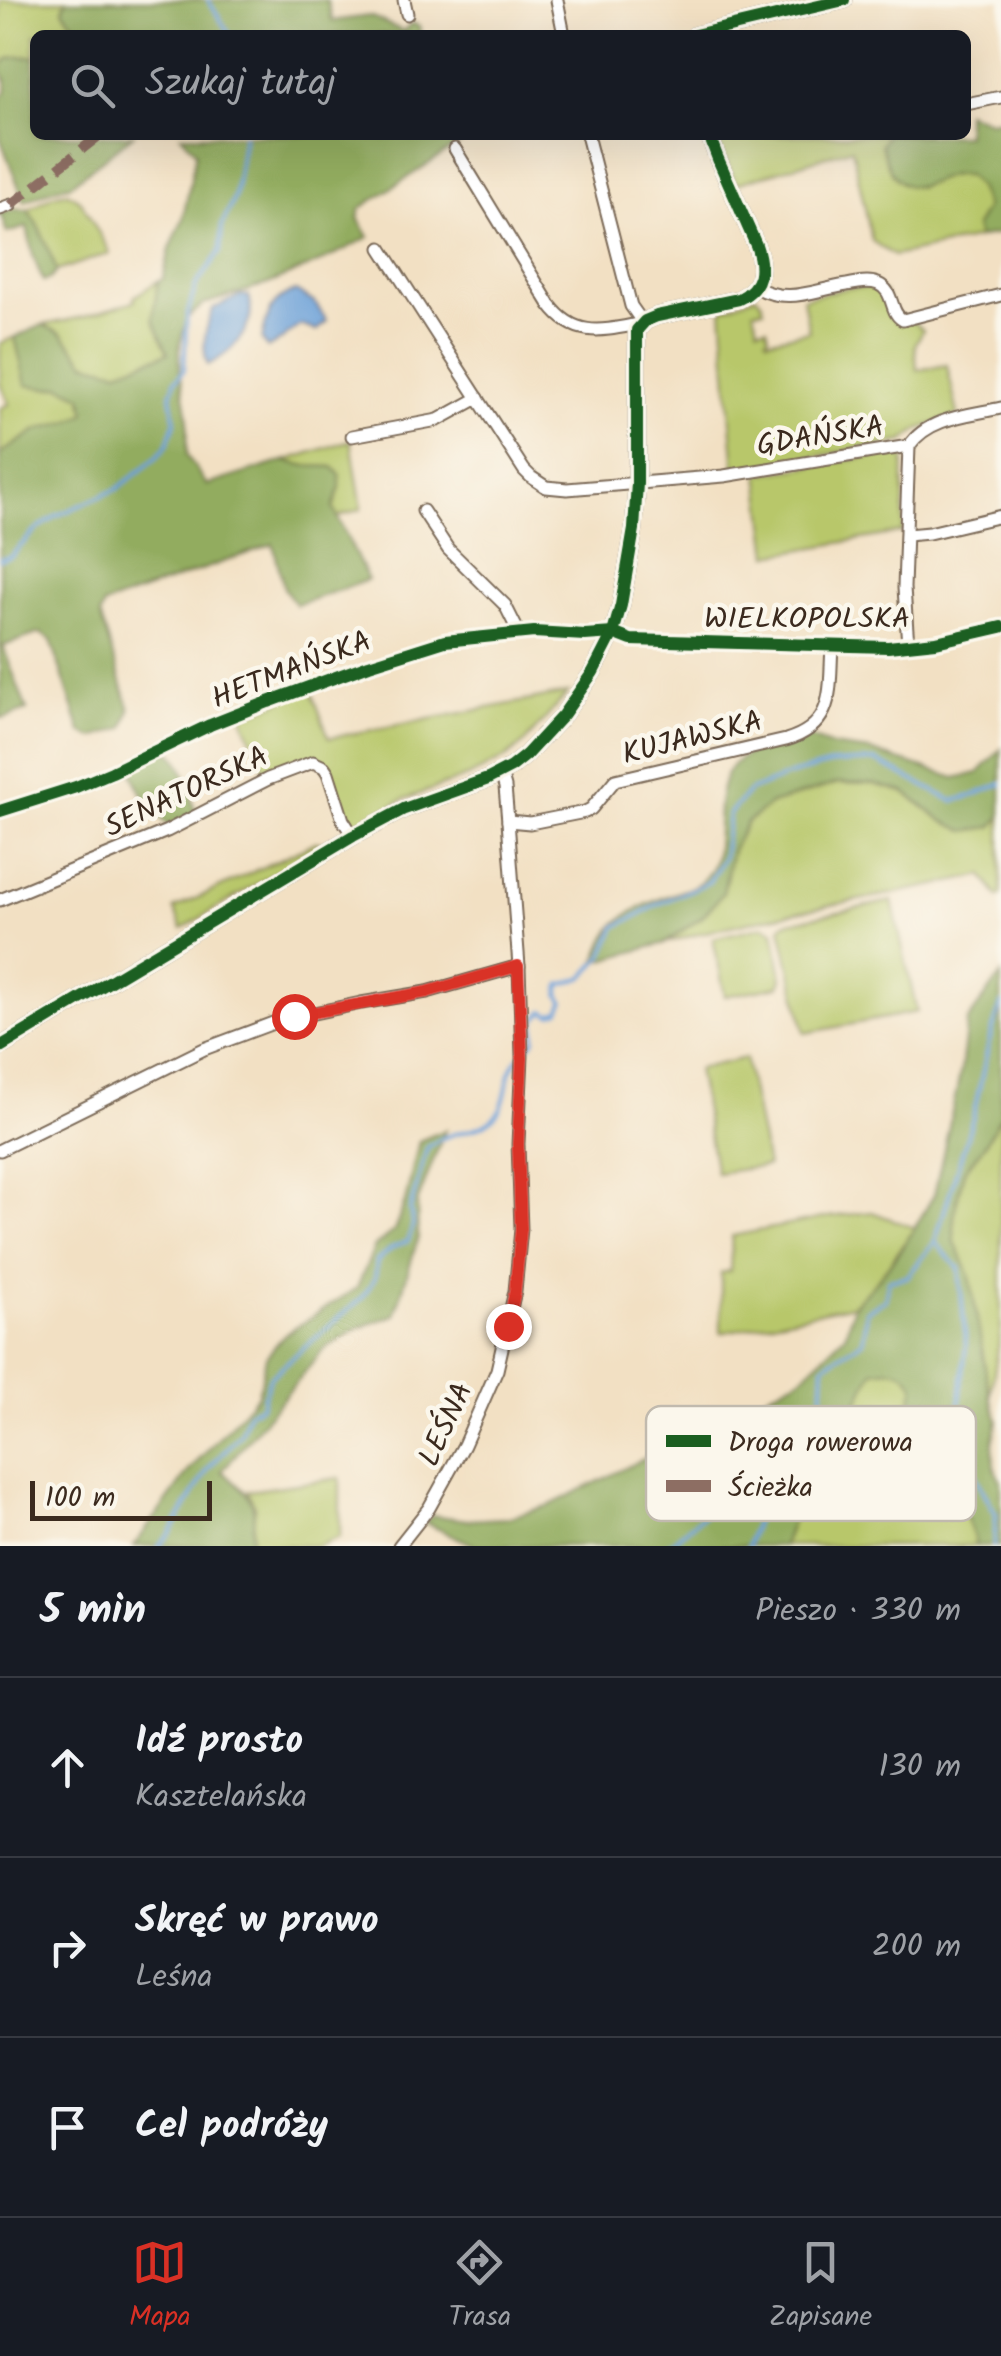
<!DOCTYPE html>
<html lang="pl">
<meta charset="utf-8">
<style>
:root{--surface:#171b24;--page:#20242c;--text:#f1f3f6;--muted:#9ea1a6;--line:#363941;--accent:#d93025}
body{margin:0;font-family:Kalam,sans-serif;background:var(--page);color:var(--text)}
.scale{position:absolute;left:30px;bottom:25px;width:182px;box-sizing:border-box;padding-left:10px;border:5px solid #3b2a1e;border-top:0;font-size:28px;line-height:35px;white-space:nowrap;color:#3b2a1e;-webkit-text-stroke:8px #fbf7ec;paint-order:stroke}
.stop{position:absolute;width:30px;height:30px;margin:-22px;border:8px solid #d93025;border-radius:50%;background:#fff}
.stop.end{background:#d93025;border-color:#fff;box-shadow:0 2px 10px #0008}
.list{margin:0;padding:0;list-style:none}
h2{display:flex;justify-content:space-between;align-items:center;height:130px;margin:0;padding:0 40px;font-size:42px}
h2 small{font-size:32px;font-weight:400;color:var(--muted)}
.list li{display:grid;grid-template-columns:65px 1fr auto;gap:30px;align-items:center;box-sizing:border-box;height:180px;padding:0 40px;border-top:2px solid var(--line)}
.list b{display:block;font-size:38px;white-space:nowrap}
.list p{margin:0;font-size:32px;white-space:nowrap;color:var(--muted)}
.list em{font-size:32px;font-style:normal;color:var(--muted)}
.icon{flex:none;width:55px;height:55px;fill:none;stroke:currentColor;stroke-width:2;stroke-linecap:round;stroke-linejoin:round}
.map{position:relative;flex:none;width:1001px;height:1546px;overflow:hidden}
.search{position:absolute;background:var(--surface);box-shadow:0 10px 40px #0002;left:30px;right:30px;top:30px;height:110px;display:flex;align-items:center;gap:25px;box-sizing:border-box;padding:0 35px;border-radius:15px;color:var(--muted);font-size:38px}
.sheet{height:670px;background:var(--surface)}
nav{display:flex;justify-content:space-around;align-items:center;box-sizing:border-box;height:140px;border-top:2px solid var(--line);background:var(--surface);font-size:28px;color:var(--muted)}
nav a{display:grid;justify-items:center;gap:5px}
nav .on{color:var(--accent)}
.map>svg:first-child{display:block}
.green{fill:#b8c76a;stroke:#7a7844;stroke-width:2.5}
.forest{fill:#92ac5e;stroke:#666b3e;stroke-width:2.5}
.water{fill:#6ca0d8;stroke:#54657b;stroke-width:2.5}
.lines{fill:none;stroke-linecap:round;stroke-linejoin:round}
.stream{stroke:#6ca0d8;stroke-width:4}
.minor-casing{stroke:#7b6a58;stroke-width:15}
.tertiary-casing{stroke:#7b6a58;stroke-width:19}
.minor{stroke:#fff;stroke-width:11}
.tertiary{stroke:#fff;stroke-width:15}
.quiet{stroke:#8d6e63;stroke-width:10;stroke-dasharray:20 10;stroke-linecap:butt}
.cycleway-casing{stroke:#fbf7ec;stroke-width:19}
.cycleway{stroke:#1b5e20;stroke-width:12}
.route{stroke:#d93025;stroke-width:12}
.labels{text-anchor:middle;stroke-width:9;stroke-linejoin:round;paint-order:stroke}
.street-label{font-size:30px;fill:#3b2a1e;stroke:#fbf7ec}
.key{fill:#fbf7ec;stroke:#c1baae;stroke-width:2.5}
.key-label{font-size:28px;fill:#3b2a1e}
</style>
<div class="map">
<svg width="1001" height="1546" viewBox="0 0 1001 1546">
<rect width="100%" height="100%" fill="#fbf7ec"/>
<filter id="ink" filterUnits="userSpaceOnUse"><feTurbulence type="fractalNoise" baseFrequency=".01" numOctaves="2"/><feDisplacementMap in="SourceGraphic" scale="20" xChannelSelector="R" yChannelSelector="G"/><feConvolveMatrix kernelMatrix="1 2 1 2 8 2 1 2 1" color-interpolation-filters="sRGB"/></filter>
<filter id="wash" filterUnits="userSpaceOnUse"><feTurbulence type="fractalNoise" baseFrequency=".0048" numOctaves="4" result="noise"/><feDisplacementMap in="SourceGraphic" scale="40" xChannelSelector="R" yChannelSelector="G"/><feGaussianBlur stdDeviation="2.25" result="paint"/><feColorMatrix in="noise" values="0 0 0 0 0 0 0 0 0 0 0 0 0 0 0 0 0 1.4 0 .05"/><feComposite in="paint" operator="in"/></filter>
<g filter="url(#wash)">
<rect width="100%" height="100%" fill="#f2e0c3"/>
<g class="green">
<path d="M0 0H66L63 10 75 25 107 28 124 35H35V57C18 57 10 53 0 69Z"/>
<path d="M715 135H887L881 145C886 164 895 191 921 186 931 183 940 175 951 174 956 174 962 175 967 175L978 187 986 207 975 227 978 238 894 256 872 241 852 148 736 184Z"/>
<polygon points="67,192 81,201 110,253 57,271 39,227 28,210 53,195"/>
<polygon points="158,281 153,319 169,353 118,371 86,363 62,334 43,325 83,317 135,301 134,297"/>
<polygon points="872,287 885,293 893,315 912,321 923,330 915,345 917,370 947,365 958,415 919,429 904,441 735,471 722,309 756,295 762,302 764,309 754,310 758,328 767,327 769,336 766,338 767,340 809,331 803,298 847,288"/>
<polygon points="15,337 27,385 48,388 61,386 82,396 86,414 68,422 37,430 0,454 0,408 9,404 0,384 0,343"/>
<polygon points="351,440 362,509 337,517 333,508 340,487 333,467 307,466 284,461"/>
<polygon points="900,452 904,455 903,532 769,555 759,474"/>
<polygon points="311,689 329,738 568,693 524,743 507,757 470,776 405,799 351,828 327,764 322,759 315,758 267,776 242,716"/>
<path d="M838 783 874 784 904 792 943 821 992 827 1001 817V896L998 897 983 875C877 899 770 913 665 943L703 916 723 893 732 850 747 822 771 804Z"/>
<polygon points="316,842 325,843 182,929 174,909"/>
<polygon points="892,901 917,1012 805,1033 781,928 785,923"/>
<polygon points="764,926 774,931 782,979 779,986 725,996 713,938"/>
<polygon points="745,1058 767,1166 716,1173 697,1069"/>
<polygon points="1001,1115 1001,1331 990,1397 980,1343 954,1240 954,1213 964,1171 985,1144"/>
<polygon points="872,1212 915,1228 879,1278 853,1305 721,1333 721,1273 730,1271 732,1236 828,1217"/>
<polygon points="894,1367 911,1377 915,1387 897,1451 962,1506 975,1540 975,1546 783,1546 804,1487 844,1431 873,1370"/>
<polygon points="340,1478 340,1537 318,1546 251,1546 255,1506 247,1491"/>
</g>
<g class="forest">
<polygon points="66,0 327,0 332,21 370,16 403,31 412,23 420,27 421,35 124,35 107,28 75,25 63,10"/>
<path d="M14 57H35V135H133L70 185C53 186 40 197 24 201L0 138V99L6 92V80L0 69 6 60Z"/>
<path d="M966 112 989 121 1001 119V233L978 238 975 227 986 207 978 187 967 175C941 173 942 181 921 186 895 191 886 164 881 144L887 135H966Z"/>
<polygon points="181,135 477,135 457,145 361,208 358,218 369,237 316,264 268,284 204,304 187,318 180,344 180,371 188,417 187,456 207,485 284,461 307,466 333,467 340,475 340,487 333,508 368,580 296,605 284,588 273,544 104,605 100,615 130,710 124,728 93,738 81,732 51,640 40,633 3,646 27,710 4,718 0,717 0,454 37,430 68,422 86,413 82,396 61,386 48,388 26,385 15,337 43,325 62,334 86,363 118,371 168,353 153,319 158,281 163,279 170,249 183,219 196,152"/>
<polygon points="18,209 28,210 39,227 57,271 50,279 43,281 33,256 27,227 7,233 0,213"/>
<path d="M805 736 833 746 870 751 955 778 978 773 1001 749V817L992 827 965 831 943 821 904 792 874 784 838 783 771 804 747 822 732 850 723 893 703 916 665 943 596 962C601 949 607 931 618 922 633 909 656 900 674 894 685 890 700 886 707 875 718 861 717 847 718 831 718 753 739 755 805 736Z"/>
<path d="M168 749C185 763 190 791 195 812L169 826C151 810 138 790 131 767Z"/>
<path d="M1001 975V1115L985 1144 964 1171 954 1213V1240L970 1276 990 1397 998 1420 993 1443 994 1467 1001 1481V1546H975V1540L962 1505 935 1482 902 1471 897 1451 915 1387C907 1368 892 1367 873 1371L844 1431 804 1487 783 1546H476L425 1523 432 1515 467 1520 507 1518 550 1505 696 1433 803 1376 845 1335 854 1305 879 1278 905 1244 934 1195 961 1070 967 1022Z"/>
<path d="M445 1130 417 1203 418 1238 395 1315 358 1328 324 1349 222 1471C257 1502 256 1498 251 1546H134L188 1472 258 1395 266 1357 284 1335 357 1288 375 1246 394 1231 405 1202 419 1141Z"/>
</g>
<g class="water">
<path d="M296 291 315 303 327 321 316 331 301 325C288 332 281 343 268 348L262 340C267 315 270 299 296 291Z"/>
<path d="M241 295 249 296C258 326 232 353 208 365 201 347 206 326 213 309Z"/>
</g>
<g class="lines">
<g class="stream">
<polyline points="208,0 230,35"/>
<polyline points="0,559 11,556 34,532 56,516 117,489 155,459 168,444 175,422 171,395 175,381 184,370 187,316 196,285 220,252 222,225 235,196 244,135"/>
<polyline points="525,1050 535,1039 535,1020 544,1011 551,1014 560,1011 564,1002 559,995 561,985 584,977 603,956 616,927 659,904 709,882 723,858 729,814 749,791 790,775 835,763 876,761 953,801 972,796 1001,784"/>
<polyline points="935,1242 959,1268 966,1345 956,1440 996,1514 994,1546"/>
<path d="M159 1546 170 1534 208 1469 240 1434 249 1412 261 1406 270 1377 363 1297 375 1278 377 1261 392 1248 408 1241 413 1225 410 1210 427 1148C431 1145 436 1141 441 1139 461 1129 485 1132 499 1111 509 1096 504 1075 519 1057"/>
<polyline points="667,1546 731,1492 743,1467 805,1454"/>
<path d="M748 1546C754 1510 782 1481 805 1454L794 1427 822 1406 824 1365 863 1341 866 1311 885 1300 889 1280 907 1277 935 1242 973 1117 990 1038 1001 1004"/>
</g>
</g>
</g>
<g filter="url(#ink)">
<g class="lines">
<defs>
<g id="minor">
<polyline points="404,0 407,14"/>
<polyline points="557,0 564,35"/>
<polyline points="966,104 1001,97"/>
<path d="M455 149 550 305C576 340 605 330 643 323L631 306 587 135"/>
<polyline points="0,209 11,205"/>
<path d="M381 248 524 470 531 477 546 487 567 489 724 476 909 446C928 417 970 415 1001 408"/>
<path d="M756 287C788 305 813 290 847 285 856 283 869 280 878 284 895 291 889 313 903 320L1001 295"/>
<polyline points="352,436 438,420 478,398"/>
<polyline points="423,511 448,549 505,605 519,633"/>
<polyline points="907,535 929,533 1001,516"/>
<polyline points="908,645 904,588 909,446"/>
<polyline points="0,811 76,787 112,772 210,725 268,702 369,665 445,641 534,632 585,635 613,633 631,640 888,647 936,642 1001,627"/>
<path d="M508 821 530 823 585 812 591 809 615 780 786 740C836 725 829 690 832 646"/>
<polyline points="0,900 167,831 268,779 313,762 324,767 328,773 343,820 353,836"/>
<polyline points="0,1150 204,1049 281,1020 361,1003 427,992 519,966"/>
<polyline points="399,1546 429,1508 464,1445 497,1370 515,1291 521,1229 518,1144 522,1057 519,966 508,821 505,787 501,773"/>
</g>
<g id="tertiary">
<polyline points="695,35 844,0"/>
<path d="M0 1047 353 836 404 809 488 779 511 767 526 755 563 715 593 672 613 633 621 605 634 529 637 483V330L645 321 657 316 739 299C763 287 764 268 756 245L718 159 709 135"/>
</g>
</defs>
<use href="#minor" class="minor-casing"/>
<use href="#tertiary" class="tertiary-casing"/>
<use href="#minor" class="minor"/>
<use href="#tertiary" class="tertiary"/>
<polyline class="quiet" points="11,205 100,135"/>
<defs>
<g id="cycleway">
<polyline points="695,35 844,0"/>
<polyline points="0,811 76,787 112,772 210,725 268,702 369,665 445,641 534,632 585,635 613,633 631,640 888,647 936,642 1001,627"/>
<path d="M0 1047 353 836 404 809 488 779 511 767 526 755 563 715 593 672 613 633 621 605 634 529 637 483V330L645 321 657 316 739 299C763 287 764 268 756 245L718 159 709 135"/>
</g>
</defs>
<use href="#cycleway" class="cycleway-casing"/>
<use href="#cycleway" class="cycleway"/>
</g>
</g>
<g class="lines" filter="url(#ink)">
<polyline class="route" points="294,1016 427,992 518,966 522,1058 518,1144 521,1229 515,1291 508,1326"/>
</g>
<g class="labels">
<g class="street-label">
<text transform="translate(820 435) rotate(-9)" y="10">GDAŃSKA</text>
<text x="807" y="628">WIELKOPOLSKA</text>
<text transform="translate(291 669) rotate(-21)" y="10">HETMAŃSKA</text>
<text transform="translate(692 737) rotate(-14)" y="10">KUJAWSKA</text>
<text transform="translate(186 791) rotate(-25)" y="10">SENATORSKA</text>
<text transform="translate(445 1424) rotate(-65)" y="10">LEŚNA</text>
</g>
</g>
<rect x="646" y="1406" width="330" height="115" rx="15" class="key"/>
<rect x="666" y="1435" width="45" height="12" fill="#1b5e20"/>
<rect x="666" y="1480" width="45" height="12" fill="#8d6e63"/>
<g class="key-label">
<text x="728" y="1451">Droga rowerowa</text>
<text x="728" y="1496">Ścieżka</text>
</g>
</svg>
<div class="scale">100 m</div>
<div class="stop" style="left:294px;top:1016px"></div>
<div class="stop end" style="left:508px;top:1326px"></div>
<div class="search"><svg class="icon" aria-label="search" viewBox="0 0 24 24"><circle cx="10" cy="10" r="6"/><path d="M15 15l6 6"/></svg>Szukaj tutaj</div>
</div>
<section class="sheet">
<h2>5 min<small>Pieszo · 330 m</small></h2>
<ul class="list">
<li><svg class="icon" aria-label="ahead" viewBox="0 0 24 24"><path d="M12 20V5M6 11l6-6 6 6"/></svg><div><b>Idź prosto</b><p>Kasztelańska</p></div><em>130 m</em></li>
<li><svg class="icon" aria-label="right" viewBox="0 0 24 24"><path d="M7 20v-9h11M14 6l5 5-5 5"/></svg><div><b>Skręć w prawo</b><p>Leśna</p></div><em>200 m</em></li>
<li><svg class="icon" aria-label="arrive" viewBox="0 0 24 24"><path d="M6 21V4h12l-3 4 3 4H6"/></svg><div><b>Cel podróży</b></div></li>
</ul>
</section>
<nav>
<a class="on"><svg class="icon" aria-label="map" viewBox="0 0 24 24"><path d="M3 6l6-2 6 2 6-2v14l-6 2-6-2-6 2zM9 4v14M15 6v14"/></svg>Mapa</a>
<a><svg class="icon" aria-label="directions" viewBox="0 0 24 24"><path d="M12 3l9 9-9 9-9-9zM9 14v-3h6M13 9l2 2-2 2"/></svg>Trasa</a>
<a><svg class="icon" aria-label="saved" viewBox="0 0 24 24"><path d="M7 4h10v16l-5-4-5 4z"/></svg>Zapisane</a>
</nav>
